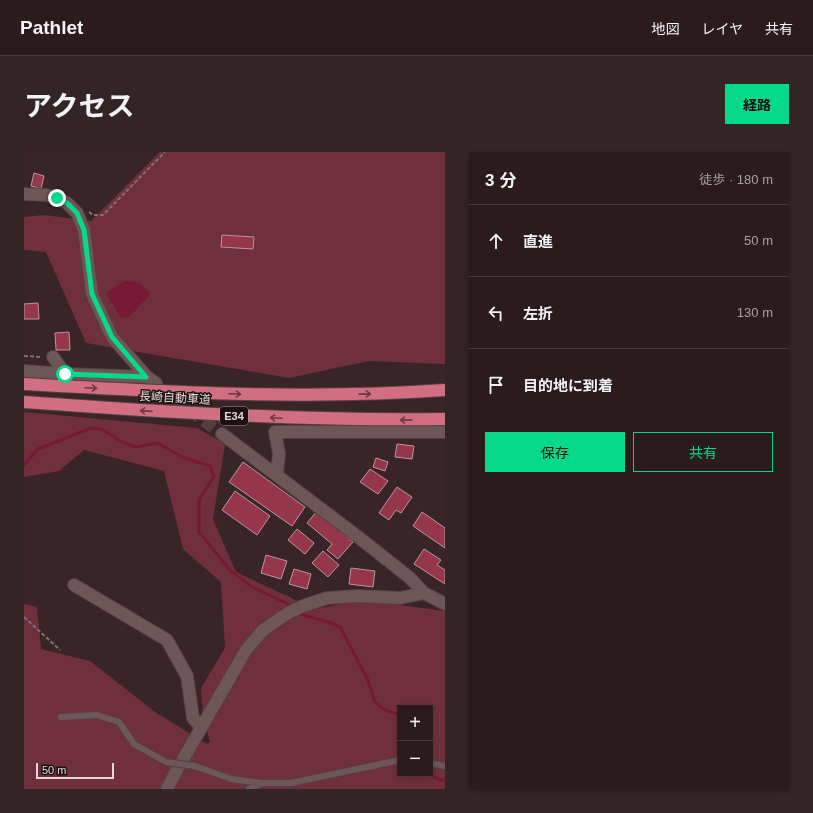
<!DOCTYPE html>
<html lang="ja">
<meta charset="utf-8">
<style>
:root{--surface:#2b1b1d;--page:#332426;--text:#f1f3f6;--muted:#a6a1a4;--line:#47393b;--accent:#07d98b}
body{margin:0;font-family:Helvetica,"Noto Sans JP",sans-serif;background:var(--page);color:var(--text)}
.controls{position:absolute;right:12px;bottom:12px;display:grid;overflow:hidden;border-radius:0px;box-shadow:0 2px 6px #0003}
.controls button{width:36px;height:36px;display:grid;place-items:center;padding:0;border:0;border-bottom:1px solid var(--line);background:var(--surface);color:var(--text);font:20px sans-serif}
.scale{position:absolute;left:12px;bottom:10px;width:78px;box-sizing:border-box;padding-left:4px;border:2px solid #e5d6d8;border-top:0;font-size:11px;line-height:14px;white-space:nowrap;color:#e5d6d8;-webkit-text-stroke:3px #1a1012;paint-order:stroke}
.stop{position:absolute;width:12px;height:12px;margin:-9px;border:3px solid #07d98b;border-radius:50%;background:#fff}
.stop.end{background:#07d98b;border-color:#fff;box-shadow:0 1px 4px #0008}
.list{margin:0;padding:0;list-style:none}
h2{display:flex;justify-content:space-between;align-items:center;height:52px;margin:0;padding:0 16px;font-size:17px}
h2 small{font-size:13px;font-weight:400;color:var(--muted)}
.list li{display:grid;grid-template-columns:26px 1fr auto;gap:12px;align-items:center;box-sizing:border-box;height:72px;padding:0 16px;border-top:1px solid var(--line)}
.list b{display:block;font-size:15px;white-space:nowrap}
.list em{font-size:13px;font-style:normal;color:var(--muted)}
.actions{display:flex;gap:8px;padding:12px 16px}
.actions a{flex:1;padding:9px 0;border:1px solid var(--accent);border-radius:0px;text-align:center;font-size:14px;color:var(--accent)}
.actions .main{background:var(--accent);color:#111}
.icon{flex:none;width:22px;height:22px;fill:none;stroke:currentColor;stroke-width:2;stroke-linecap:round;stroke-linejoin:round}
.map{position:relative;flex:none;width:421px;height:637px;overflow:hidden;border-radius:0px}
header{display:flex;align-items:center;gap:24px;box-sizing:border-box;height:56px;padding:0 20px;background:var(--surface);border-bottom:1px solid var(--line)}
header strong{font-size:19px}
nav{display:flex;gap:22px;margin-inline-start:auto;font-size:14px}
.intro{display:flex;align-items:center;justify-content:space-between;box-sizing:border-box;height:96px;padding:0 24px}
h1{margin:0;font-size:28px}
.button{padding:10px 18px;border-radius:0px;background:var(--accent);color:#111;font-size:14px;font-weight:700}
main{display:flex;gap:24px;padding:0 24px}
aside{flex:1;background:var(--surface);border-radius:0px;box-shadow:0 2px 6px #0003}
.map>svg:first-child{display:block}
.green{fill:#6f2f3d;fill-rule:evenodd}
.water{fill:#771935}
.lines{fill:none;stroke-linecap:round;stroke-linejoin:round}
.stream{stroke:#771935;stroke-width:3}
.building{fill:#96364d;stroke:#b4989c}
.street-tunnel{stroke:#533f42;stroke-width:12;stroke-dasharray:12 6;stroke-linecap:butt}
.lane-casing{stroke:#534144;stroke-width:8}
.street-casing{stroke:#534144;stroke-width:14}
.path{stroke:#816f71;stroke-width:2;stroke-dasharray:4 2;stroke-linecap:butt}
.lane{stroke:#6d5558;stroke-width:6}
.street{stroke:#6d5558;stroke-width:12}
.lane-bridge-casing{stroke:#534144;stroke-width:8;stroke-linecap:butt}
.highway-bridge-casing{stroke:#534144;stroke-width:14;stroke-linecap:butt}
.lane-bridge{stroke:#6d5558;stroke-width:6}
.highway-bridge{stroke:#d16e81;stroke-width:12}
.oneway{stroke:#6c3a44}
.route{stroke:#07d98b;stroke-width:5}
.labels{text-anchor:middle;stroke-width:3;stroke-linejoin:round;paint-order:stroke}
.shield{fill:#1a1012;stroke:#a89b9d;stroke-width:1}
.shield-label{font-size:11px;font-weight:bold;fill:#e5d6d8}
.street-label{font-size:12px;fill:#e5d6d8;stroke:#1a1012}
</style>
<header>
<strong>Pathlet</strong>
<nav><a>地図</a><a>レイヤ</a><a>共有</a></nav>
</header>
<div class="intro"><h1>アクセス</h1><a class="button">経路</a></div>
<main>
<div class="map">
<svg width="421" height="637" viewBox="0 0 421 637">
<rect width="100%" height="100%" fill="#392427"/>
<g class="green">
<polygon points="136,0 421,0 421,212 345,209 265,226 62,191 22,100 0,98 0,65 20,63 67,69"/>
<path d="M0 260 173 276 201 292 189 367 212 420 291 457 338 448 421 459V637H0V452L13 455 17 497 66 509 131 560 183 592 186 590 179 563 177 536 201 496 197 430 159 397 140 319 60 298 35 319 0 325ZM376 556H406V622H376Z"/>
</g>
<polygon class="water" points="101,129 115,130 127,142 105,165 97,166 82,141"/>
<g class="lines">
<g class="stream">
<polyline points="0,313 14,297 67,276 78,277 98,290 112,295 134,291 158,305 186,314 190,324 175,348 175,380 206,418 228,435 264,452 269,456"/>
<polyline points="275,460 279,463 304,470 316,475 343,526 351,550 361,558 376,563"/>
<polyline points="403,622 417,628 421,628"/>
</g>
</g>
<g class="building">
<polygon points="10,21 20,24 17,37 7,34"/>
<polygon points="198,83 230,85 229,97 197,95"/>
<polygon points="14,151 15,167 0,167 0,152"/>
<polygon points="45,180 46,198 32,198 31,181"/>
<polygon points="373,292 390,294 388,307 371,305"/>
<polygon points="352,306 364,310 361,319 349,315"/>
<polygon points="219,310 281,355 268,374 205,330"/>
<polygon points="346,317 364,329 354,342 336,330"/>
<polygon points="373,335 388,345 377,361 372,358 365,368 355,361"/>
<polygon points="211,339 246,364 233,383 198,358"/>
<polygon points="293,359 329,390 314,407 303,398 308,392 283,371"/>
<polygon points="398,360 421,376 421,396 389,374"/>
<polygon points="273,377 290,391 281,402 264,388"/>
<polygon points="400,397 417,408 413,413 421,418 421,432 390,412"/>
<polygon points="299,399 315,413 304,425 288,411"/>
<polygon points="242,403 263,409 257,427 237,421"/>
<polygon points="327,416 351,419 349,435 325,432"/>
<polygon points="270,417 287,422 283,437 265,432"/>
</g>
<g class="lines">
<polyline class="street-tunnel" points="137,236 155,251 198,282"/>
<defs>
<g id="lane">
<polyline points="37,565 73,563 95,570 110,592"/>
<polyline points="406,611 421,614"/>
<polyline points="207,627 238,631"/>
<polyline points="225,637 239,631 267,631 376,608"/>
</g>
<g id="street">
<polyline points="0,42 22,43 33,46 43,51 53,61 60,78 68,142 88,185 123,225 132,231"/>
<polyline points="29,205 41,222"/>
<polyline points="0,219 41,222 123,225"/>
<polyline points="198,282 333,384 386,426 400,441 421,452"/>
<polyline points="253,323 255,301 251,280 421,280"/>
<polyline points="50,433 143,488 163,524 169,566 177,575"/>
<polyline points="143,637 150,623 222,498 239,478 264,461 279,454 303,446 334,444 376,446 400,441"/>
</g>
</defs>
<use href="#lane" class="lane-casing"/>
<use href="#street" class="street-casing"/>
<g class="path">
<polyline points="65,60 69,63 79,63 141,0"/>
<polyline points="0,204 18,205"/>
<polyline points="0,465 36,498"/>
</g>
<use href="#lane" class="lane"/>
<use href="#street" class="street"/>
<defs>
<polyline id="lane-bridge" points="110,592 142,610 171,614 207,627"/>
<g id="highway-bridge">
<path d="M0 232C140 240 281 248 421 238"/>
<path d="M0 250C140 260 280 269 421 267"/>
</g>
</defs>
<use href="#lane-bridge" class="lane-bridge-casing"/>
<use href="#highway-bridge" class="highway-bridge-casing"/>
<use href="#lane-bridge" class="lane-bridge"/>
<use href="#highway-bridge" class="highway-bridge"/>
</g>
<defs><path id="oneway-shaft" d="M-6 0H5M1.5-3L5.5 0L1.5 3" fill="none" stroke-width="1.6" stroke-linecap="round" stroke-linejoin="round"/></defs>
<g class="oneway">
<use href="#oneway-shaft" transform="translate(67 236) rotate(3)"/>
<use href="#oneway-shaft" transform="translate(211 242) rotate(2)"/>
<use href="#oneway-shaft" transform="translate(341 242) rotate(-1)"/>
<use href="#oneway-shaft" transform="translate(122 259) rotate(-176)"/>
<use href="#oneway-shaft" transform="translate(252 266) rotate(-177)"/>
<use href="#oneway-shaft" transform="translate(382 268) rotate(179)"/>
</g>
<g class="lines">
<polyline class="route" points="33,46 43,51 53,61 60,78 68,142 88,185 122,225 41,222"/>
</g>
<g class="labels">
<rect class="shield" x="196" y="255" width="28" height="18" rx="3"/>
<g class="shield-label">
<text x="210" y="268">E34</text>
</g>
<g class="street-label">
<text transform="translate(151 246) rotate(3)" y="4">長崎自動車道</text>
</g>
</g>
</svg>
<div class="controls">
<button>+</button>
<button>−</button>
</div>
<div class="scale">50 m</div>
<div class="stop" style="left:41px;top:222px"></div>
<div class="stop end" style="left:33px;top:46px"></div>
</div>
<aside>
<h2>3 分<small>徒歩 · 180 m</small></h2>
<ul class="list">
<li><svg class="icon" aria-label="ahead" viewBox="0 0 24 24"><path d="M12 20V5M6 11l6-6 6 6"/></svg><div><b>直進</b></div><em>50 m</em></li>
<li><svg class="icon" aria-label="left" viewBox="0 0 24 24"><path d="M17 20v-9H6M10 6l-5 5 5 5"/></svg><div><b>左折</b></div><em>130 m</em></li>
<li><svg class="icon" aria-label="arrive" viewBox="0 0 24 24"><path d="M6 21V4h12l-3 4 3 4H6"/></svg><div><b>目的地に到着</b></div></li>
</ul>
<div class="actions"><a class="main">保存</a><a>共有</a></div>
</aside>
</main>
